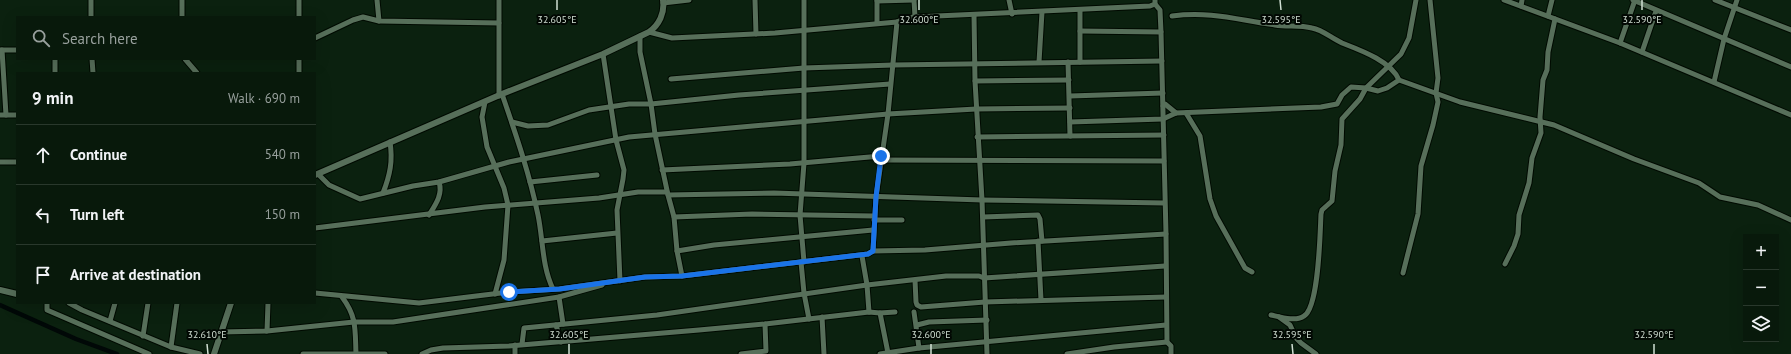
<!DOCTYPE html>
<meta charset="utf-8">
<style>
:root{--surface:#08190b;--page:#162619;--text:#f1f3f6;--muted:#98a09d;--line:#29382c}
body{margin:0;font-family:"PT Sans",sans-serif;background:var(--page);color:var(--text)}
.controls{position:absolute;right:12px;bottom:12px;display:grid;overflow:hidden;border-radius:0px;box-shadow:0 4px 16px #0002}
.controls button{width:36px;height:36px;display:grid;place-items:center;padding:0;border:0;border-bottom:1px solid var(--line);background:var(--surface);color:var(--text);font:20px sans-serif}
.stop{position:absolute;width:12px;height:12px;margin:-9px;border:3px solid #1a73e8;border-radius:50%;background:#fff}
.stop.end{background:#1a73e8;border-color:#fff;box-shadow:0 1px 4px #0008}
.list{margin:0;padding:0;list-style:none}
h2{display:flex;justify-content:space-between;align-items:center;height:52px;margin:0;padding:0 16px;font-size:17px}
h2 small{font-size:13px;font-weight:400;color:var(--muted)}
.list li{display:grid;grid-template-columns:26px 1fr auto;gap:12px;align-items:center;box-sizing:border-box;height:60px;padding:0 16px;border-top:1px solid var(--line)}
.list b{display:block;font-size:15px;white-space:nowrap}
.list em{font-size:13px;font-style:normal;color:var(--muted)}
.icon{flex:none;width:22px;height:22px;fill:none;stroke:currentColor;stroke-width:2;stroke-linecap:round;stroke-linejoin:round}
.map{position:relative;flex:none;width:1791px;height:354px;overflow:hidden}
.search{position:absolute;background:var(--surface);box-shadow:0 4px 16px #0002;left:16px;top:16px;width:300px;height:44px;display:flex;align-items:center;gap:10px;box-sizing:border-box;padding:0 14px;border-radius:0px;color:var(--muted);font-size:15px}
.panel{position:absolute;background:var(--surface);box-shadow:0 4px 16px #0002;left:16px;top:72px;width:300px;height:232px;border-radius:0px}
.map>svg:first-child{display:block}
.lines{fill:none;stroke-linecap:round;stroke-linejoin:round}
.canal{stroke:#010807;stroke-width:4.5}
.minor-casing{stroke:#000a01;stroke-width:7}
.tertiary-casing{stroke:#000a01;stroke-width:8}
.minor{stroke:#576f5a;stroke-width:5}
.tertiary{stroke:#576f5a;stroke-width:6}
.route{stroke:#1a73e8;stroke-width:5}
.ticks{fill:none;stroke:#d1dfd3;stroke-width:1.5}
.ticks-label{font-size:10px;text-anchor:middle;fill:#d1dfd3;stroke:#020803;stroke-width:4;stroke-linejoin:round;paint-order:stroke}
</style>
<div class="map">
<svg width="1791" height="354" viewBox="0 0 1791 354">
<rect width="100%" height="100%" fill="#0b210f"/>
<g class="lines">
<polyline class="canal" points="0,305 76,339 117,354"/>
<defs>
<g id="minor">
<polyline points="91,0 91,17"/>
<polyline points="182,0 182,17"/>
<polyline points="377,0 379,21 499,23"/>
<polyline points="755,0 756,34"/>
<polyline points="804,0 804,163 800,215 804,262"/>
<polyline points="877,0 877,23"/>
<polyline points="914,0 915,17"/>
<polyline points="1009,0 1012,14"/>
<polyline points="1504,0 1620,43 1791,115"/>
<polyline points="1633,0 1791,67"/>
<polyline points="1715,0 1791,30"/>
<polyline points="877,1 914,0"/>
<polyline points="663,3 689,0"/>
<polyline points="1155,4 1160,10 1161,32 1166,234 1167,342 1171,346 1171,354"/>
<polyline points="1521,6 1522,0"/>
<polyline points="974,15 975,81 982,200 987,354"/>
<path d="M1172 16C1211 11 1238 20 1275 25 1287 27 1299 25 1312 28 1323 30 1331 38 1342 43 1360 50 1391 61 1399 80"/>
<polyline points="1548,16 1552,0"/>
<polyline points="299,17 299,0"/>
<polyline points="1080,31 1161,32"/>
<polyline points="649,32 672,38 775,33 897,22"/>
<polyline points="640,36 640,52 651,104 655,134 668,195 674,217 677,251 682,276"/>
<polyline points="315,38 353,20 363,17 379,21"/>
<polyline points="1620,43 1635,0"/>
<polyline points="0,50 17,50"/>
<polyline points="2,50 6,115"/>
<polyline points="1642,52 1656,11"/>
<polyline points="603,54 616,140 624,170 623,179 617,210 620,281"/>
<polyline points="55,59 55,73"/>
<polyline points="92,59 93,73"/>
<polyline points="185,59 197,73"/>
<polyline points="299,59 299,73"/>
<polyline points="1039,62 1042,12"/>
<polyline points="1068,62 1070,136"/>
<polyline points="1080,62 1080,10"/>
<polyline points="671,79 804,68 893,65 1162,61"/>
<polyline points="975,81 1069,80"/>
<polyline points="1714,82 1724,39 1737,0"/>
<path d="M502 94C516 135 529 172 538 215 543 239 542 267 553 289"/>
<polyline points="499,96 499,0"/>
<polyline points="1070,96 1163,93"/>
<polyline points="485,102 482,117 487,147 504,188 508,205 504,260 495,294"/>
<polyline points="1163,106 1165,104 1176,113"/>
<polyline points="1186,113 1200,136 1210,199 1216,216 1245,268 1252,272"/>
<polyline points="0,115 17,115"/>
<polyline points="512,122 528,126 548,125 589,110 629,104 651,104 739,95 890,84"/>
<polyline points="1070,122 1163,119 1176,113 1321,107 1337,104 1342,95 1351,87 1366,88 1378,91 1387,88 1399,80 1460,102 1554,125 1634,159 1699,183 1720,197 1758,205 1791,220"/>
<polyline points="977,137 1164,135"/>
<polyline points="880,160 1164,161"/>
<polyline points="0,162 17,162"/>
<polyline points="662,170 790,164 881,156"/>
<polyline points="318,174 329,185 360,199 413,186 439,182 509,162 629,137 888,114 976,109 1070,108"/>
<polyline points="530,182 597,175"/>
<path d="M383 193C390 175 393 161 390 142"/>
<polyline points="668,195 774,193 982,200 1164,203"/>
<path d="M429 215C436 204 443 194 439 182"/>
<polyline points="674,217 752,214 874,216"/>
<polyline points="983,217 1038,215 1040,219 1042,241"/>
<polyline points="874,220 902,220"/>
<polyline points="315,228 485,207 599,198 638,192 667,192"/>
<polyline points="542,241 617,233"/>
<polyline points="1038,241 1041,300"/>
<polyline points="677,251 714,245 873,230"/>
<polyline points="873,251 925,250 1011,243 1166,234"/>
<polyline points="862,256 867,285 869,312"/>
<polyline points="801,262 804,293 809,319"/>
<polyline points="1505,264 1514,246 1518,234 1519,215 1529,183 1532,158 1541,133 1540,117 1543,80 1547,70 1548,52 1555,19"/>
<polyline points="1403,273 1418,214 1421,166 1433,125 1438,102 1436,93 1438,78 1430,0"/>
<polyline points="915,280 916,302 917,305 921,307 985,302 1166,297"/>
<polyline points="315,293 419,303 509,292 559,289 645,277 682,276 868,254 873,251 876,197 888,114 897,22 906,18 915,17 1150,6 1155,4 1155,0"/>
<path d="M342 297C357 317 355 329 356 354"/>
<polyline points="559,297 563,324"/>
<polyline points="47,303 47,310 149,354"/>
<polyline points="69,303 82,310 171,347 200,354"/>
<polyline points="914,312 919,348"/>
<polyline points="880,313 888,353"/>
<path d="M1271 315C1280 317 1296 322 1304 316 1319 307 1320 233 1321 214L1322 210 1332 201 1335 171 1341 145 1342 119 1360 99 1366 88 1401 54 1409 38 1416 0"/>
<polyline points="822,317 824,354"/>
<polyline points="1279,317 1290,325 1296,338 1301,343 1316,354"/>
<polyline points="110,321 115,303"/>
<polyline points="556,325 561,342"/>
<polyline points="917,325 929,322 987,320"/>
<polyline points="267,331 268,303"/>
<polyline points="221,332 267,331 354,322 393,322 559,297 602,285"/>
<polyline points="143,336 148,303"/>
<polyline points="522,344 524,328 657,315 867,285 946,276 979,276 984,278 1165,266"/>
<polyline points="515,345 515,354"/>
<polyline points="171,347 177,303"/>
<polyline points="303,354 385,354"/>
<polyline points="422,354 431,350 443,348 509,346 699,330 765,324 869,312 880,313 895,312"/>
<polyline points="741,354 766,351 765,324"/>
<polyline points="880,354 919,348 1166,325"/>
<polyline points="1067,354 1114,347 1167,342"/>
</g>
<g id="tertiary">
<path d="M315 175 502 94 603 54 649 32C659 25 665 13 663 0"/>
<polyline points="0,290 17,294"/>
<polyline points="214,354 231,303"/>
</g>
</defs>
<use href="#minor" class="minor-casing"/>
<use href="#tertiary" class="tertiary-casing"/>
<use href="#minor" class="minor"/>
<use href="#tertiary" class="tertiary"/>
</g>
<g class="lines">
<polyline class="route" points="509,292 560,289 645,277 682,276 868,254 873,251 876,197 881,156"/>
</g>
<path class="ticks" d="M557 0V10M919 0V10M1280 0 1281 10M1642 0V10M207 344 208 354M569 344V354M931 344V354M1292 344 1293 354M1654 344V354"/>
<g class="ticks-label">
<text x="557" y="23">32.605°E</text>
<text x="919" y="23">32.600°E</text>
<text x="1281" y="23">32.595°E</text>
<text x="1642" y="23">32.590°E</text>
<text x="207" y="338">32.610°E</text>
<text x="569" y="338">32.605°E</text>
<text x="931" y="338">32.600°E</text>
<text x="1292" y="338">32.595°E</text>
<text x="1654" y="338">32.590°E</text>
</g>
</svg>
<div class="controls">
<button>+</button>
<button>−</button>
<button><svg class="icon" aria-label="layers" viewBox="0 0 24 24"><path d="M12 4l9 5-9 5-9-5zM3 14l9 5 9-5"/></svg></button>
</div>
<div class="stop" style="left:509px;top:292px"></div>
<div class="stop end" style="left:881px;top:156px"></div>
<div class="search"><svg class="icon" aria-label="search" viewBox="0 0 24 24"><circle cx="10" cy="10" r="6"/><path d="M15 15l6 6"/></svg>Search here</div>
<section class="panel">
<h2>9 min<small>Walk · 690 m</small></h2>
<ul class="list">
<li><svg class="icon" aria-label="ahead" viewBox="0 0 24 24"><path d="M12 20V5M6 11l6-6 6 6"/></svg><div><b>Continue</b></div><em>540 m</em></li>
<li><svg class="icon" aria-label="left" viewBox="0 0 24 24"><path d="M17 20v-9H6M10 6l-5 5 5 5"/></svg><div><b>Turn left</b></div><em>150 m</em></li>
<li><svg class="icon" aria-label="arrive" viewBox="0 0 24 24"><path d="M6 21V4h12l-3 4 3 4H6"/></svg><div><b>Arrive at destination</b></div></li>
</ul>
</section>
</div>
